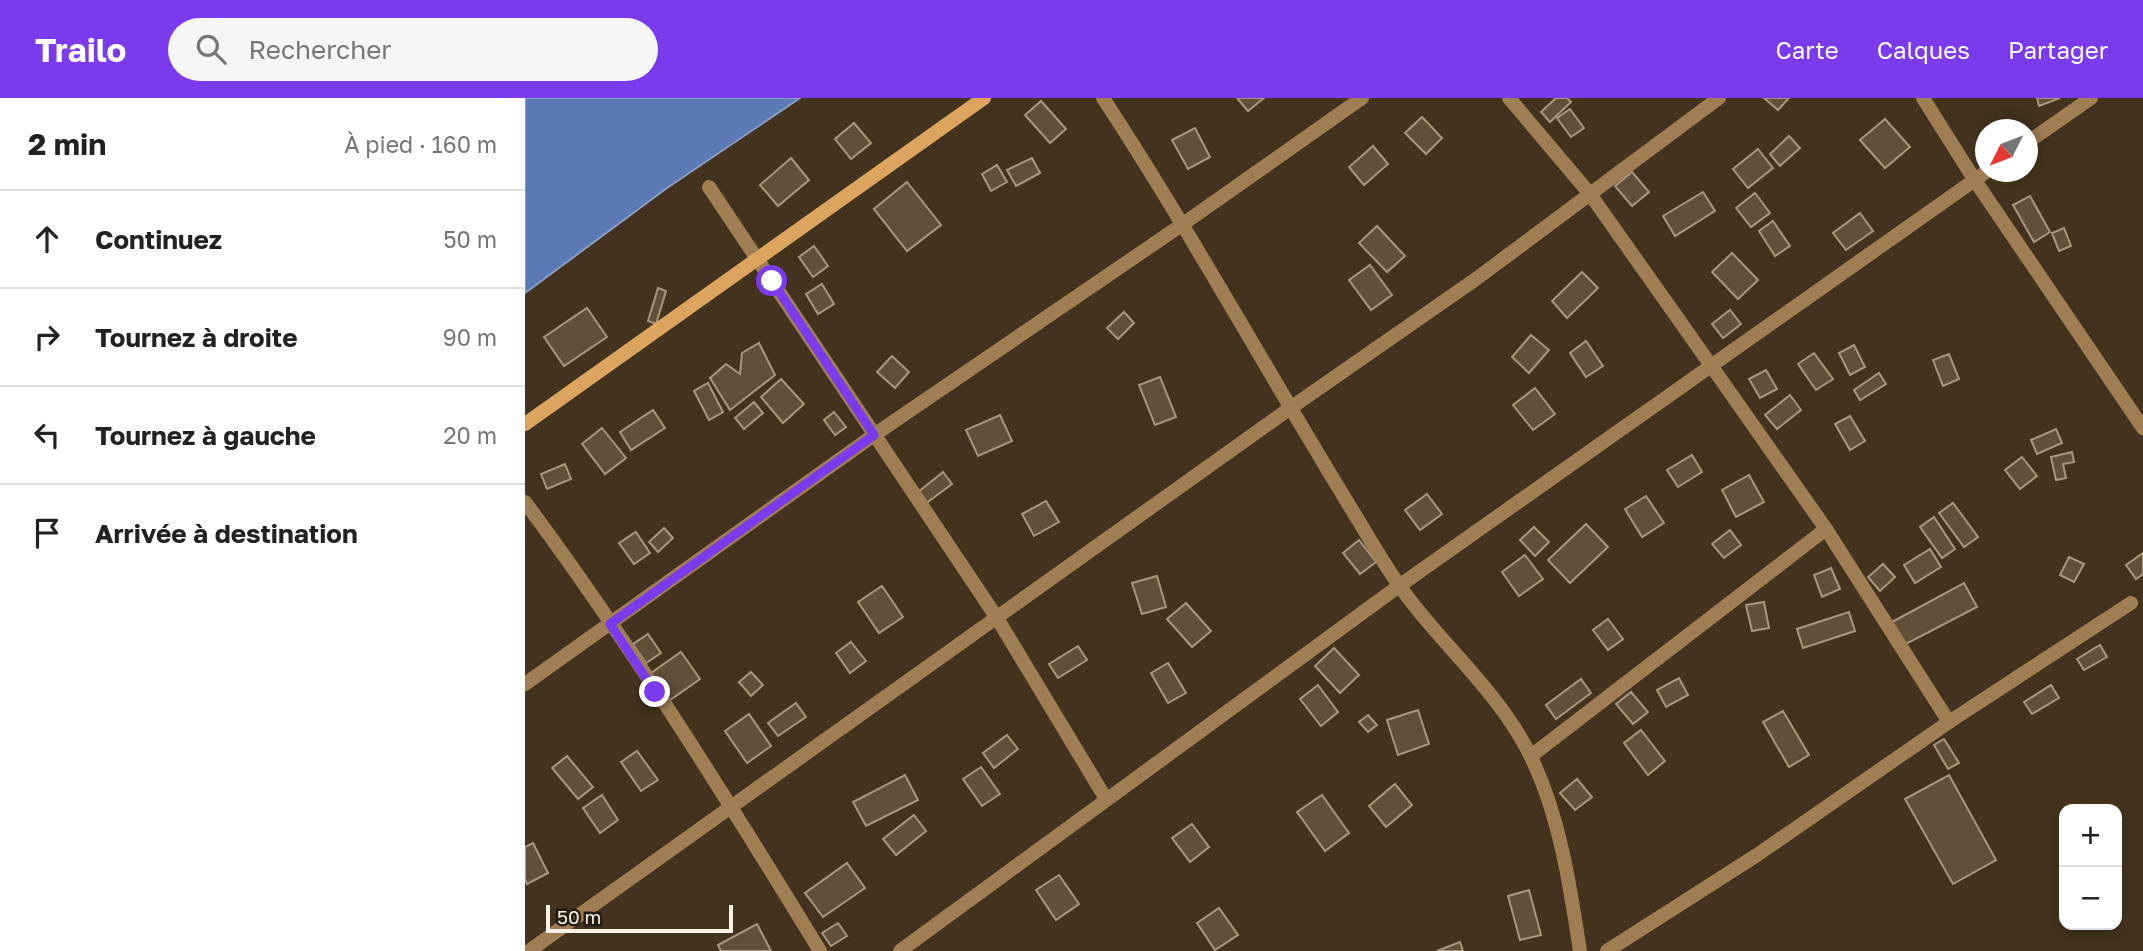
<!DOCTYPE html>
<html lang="fr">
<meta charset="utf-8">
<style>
:root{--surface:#fff;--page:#f6f6f6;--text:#222;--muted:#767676;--line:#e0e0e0;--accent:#7c3aed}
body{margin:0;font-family:"Golos Text",sans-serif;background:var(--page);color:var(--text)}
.controls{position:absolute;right:21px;bottom:21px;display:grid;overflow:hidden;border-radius:14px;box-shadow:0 4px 10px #0003}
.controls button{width:63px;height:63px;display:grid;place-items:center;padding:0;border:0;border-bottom:2px solid var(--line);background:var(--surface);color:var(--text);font:35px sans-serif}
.compass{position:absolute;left:1450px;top:21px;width:63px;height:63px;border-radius:50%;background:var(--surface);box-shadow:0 4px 10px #0003;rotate:228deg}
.scale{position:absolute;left:21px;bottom:18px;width:187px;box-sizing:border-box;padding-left:7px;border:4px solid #fbf1e4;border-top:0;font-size:19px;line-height:24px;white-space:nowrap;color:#fbf1e4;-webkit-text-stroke:5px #241d13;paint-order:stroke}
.stop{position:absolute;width:21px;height:21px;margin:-16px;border:5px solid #7c3aed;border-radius:50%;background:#fff}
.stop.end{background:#7c3aed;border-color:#fff;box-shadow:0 2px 7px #0008}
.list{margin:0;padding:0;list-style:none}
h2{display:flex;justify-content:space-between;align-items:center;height:91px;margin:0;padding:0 28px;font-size:30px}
h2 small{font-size:23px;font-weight:400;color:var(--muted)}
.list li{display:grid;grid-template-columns:46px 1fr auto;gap:21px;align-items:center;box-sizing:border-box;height:98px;padding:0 28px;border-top:2px solid var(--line)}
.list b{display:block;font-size:26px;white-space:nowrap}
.list em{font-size:23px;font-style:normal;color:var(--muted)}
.icon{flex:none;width:38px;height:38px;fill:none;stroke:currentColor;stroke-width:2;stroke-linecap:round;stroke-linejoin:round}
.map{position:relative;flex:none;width:1618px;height:853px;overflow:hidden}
header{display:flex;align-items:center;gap:42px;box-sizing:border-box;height:98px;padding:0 35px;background:var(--accent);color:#fff}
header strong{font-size:33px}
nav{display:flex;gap:38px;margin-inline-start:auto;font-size:24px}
.search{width:490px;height:63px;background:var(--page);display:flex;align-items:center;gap:18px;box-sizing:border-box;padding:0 24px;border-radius:38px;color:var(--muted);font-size:26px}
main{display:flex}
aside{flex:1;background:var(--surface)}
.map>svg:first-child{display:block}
.water{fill:#5a79b5;stroke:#8a9dc3;stroke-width:2}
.building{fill:#614f39;stroke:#a9967e;stroke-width:2}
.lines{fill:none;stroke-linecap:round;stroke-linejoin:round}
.minor{stroke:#a07e54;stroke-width:14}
.tertiary{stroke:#a07e54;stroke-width:14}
.secondary{stroke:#dba55f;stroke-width:14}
.route{stroke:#7c3aed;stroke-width:9}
</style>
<header>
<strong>Trailo</strong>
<div class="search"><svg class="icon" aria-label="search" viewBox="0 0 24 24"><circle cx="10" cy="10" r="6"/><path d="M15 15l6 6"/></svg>Rechercher</div>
<nav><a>Carte</a><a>Calques</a><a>Partager</a></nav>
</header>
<main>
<aside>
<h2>2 min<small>À pied · 160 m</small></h2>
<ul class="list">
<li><svg class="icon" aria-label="ahead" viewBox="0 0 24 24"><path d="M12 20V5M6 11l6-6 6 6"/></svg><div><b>Continuez</b></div><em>50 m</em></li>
<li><svg class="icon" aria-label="right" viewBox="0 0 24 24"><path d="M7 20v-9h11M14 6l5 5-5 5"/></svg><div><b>Tournez à droite</b></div><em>90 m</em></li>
<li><svg class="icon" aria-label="left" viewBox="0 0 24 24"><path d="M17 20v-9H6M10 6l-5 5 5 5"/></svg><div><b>Tournez à gauche</b></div><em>20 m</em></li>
<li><svg class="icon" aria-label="arrive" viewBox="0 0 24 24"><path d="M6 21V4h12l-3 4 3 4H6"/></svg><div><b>Arrivée à destination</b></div></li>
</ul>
</aside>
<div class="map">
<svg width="1618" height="853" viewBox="0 0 1618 853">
<rect width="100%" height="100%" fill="#43331e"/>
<polygon class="water" points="0,0 275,0 142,90 0,195"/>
<g class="building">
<polygon points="712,0 739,0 723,13"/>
<polygon points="1031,0 1042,0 1046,4 1025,24 1016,14"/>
<polygon points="1239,0 1264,0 1253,12"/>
<polygon points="1512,0 1535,0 1514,8"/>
<polygon points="516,3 541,31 525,45 500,17"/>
<polygon points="1045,11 1059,30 1046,39 1032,20"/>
<polygon points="897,19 917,40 901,56 880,35"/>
<polygon points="1360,21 1385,49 1360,70 1335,42"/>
<polygon points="329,25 346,45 326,61 310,41"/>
<polygon points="670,30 685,59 663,71 647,42"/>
<polygon points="1264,38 1275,50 1255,68 1245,56"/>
<polygon points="848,48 863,66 839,87 824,69"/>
<polygon points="1233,51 1248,70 1223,90 1208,71"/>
<polygon points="266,60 284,82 253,108 235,87"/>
<polygon points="507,60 515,75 491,88 482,72"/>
<polygon points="472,67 482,84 466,93 457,76"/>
<polygon points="1107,74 1124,94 1107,108 1090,88"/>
<polygon points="382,84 416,127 382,153 349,111"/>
<polygon points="1178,94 1190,113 1150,138 1138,118"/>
<polygon points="1230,95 1245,115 1226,129 1211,110"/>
<polygon points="1505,98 1525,134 1509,144 1488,107"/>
<polygon points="1335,115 1348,133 1321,152 1308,135"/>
<polygon points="1248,123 1265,148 1250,158 1234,133"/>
<polygon points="852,128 880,158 862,174 834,145"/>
<polygon points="1539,130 1546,148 1534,153 1527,135"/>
<polygon points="289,148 303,168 288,179 274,159"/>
<polygon points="1207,155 1233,182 1213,201 1187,174"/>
<polygon points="845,167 867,197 846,212 824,182"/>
<polygon points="1057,174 1073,190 1042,220 1027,203"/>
<polygon points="297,186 309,206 293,216 281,196"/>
<polygon points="133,190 141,193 131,226 123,223"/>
<polygon points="62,210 82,239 39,268 19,239"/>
<polygon points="1205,212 1216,226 1198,240 1187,226"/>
<polygon points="599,214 609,225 593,241 582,230"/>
<polygon points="1006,237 1024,252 1004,275 987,259"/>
<polygon points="1061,243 1078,268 1061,279 1045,255"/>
<polygon points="234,245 250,277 205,312 185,280 201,266 215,276 217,255"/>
<polygon points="1329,247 1340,269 1325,277 1314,255"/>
<polygon points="1289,255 1308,281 1291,292 1273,266"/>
<polygon points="1424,256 1434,281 1418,288 1408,262"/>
<polygon points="367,258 384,274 370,290 352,274"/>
<polygon points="1241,272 1252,291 1235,300 1224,281"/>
<polygon points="1354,275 1361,286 1335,302 1329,292"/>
<polygon points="635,279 651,319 630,327 614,287"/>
<polygon points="256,281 279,306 258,325 236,299"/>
<polygon points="183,285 198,314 184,322 169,293"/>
<polygon points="1010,290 1030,316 1008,332 988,307"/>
<polygon points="1265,297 1276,312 1252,331 1240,317"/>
<polygon points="229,304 238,315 219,331 210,320"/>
<polygon points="128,312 140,330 106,352 95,334"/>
<polygon points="309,314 321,329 310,337 299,322"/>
<polygon points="475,317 487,343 453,358 441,332"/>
<polygon points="1325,318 1340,343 1325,352 1310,326"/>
<polygon points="77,330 101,360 80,376 57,346"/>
<polygon points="1531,331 1537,345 1512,356 1506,342"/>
<polygon points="1547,354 1549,364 1538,366 1541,380 1531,382 1526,359"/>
<polygon points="1167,357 1177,374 1153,389 1142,372"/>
<polygon points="1497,359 1512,378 1495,391 1480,372"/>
<polygon points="40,366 46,381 22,391 16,376"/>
<polygon points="418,374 427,386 400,406 392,395"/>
<polygon points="1224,377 1239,404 1211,419 1197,392"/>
<polygon points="902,396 917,416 895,432 880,412"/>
<polygon points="1121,398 1139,425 1117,439 1100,411"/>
<polygon points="521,403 534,424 509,438 497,416"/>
<polygon points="1428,405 1453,439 1439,449 1414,415"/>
<polygon points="1409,419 1430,451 1417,460 1395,429"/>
<polygon points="1061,426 1083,449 1045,485 1023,462"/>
<polygon points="1009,429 1024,444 1010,458 995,442"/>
<polygon points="139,430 148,440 133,454 124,444"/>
<polygon points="1205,432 1216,447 1199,460 1187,446"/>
<polygon points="111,434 125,455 109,466 94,445"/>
<polygon points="834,442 851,464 835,476 818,455"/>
<polygon points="1405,451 1416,469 1390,485 1379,467"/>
<polygon points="1618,455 1618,476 1611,481 1601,467"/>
<polygon points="1000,457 1018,481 994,498 977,474"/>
<polygon points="1544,459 1559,466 1549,484 1535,477"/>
<polygon points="1358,466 1370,479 1355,493 1343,479"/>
<polygon points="1306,470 1315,491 1297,499 1289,477"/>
<polygon points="632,478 641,509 617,516 607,485"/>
<polygon points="1439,485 1452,509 1379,547 1367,524"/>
<polygon points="357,488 378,519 354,535 333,504"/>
<polygon points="1239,504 1244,530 1227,533 1221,507"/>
<polygon points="661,505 686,533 667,549 642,521"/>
<polygon points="1324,514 1330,533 1278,550 1272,531"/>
<polygon points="1083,521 1098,541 1083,552 1068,532"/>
<polygon points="123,536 136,555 121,565 108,546"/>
<polygon points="326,544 341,563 325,575 311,555"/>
<polygon points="1575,547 1582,559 1559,572 1552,561"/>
<polygon points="553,548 562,562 533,580 524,566"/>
<polygon points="809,550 834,577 815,595 790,568"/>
<polygon points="156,554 175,581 145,602 126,575"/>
<polygon points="643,565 661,595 643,605 626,575"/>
<polygon points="226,574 238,587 226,598 214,584"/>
<polygon points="1154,580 1163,597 1141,609 1132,592"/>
<polygon points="1056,581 1066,595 1031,621 1021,607"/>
<polygon points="793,587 813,614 796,628 775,601"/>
<polygon points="1526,587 1534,600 1507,616 1499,604"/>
<polygon points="1106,594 1123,614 1108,626 1091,606"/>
<polygon points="271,605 281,619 253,638 243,625"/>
<polygon points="893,612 904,646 873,657 862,622"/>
<polygon points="1258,613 1284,657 1264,669 1238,624"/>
<polygon points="224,616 246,648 222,665 200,633"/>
<polygon points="843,617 852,627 843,634 834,624"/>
<polygon points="1116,632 1140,663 1123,677 1099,645"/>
<polygon points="482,637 493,651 469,670 458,655"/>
<polygon points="1419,641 1434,665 1423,671 1409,647"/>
<polygon points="112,653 133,682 116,693 96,664"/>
<polygon points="42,658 68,689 53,701 27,670"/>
<polygon points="456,669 475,696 457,708 438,681"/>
<polygon points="380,677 393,702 341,728 328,704"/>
<polygon points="1424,677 1471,762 1428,786 1380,701"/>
<polygon points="1052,681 1067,699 1050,712 1035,695"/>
<polygon points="870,686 887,707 861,729 844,708"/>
<polygon points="77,697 93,722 75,735 58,710"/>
<polygon points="797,697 824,735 800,753 772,714"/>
<polygon points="389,717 401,733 371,757 358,741"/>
<polygon points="667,726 684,749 665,764 647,740"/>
<polygon points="8,745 23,775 2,786 0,781 0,749"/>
<polygon points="322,765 340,790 298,819 280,795"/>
<polygon points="534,777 554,806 531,822 511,792"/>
<polygon points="1004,792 1016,837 995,842 983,798"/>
<polygon points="694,810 713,837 690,852 672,825"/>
<polygon points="313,825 322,838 306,848 297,835"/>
<polygon points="232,826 246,853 196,853 193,847"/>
<polygon points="935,844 938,853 912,853"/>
</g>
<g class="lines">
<g class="minor">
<path d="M578 0C669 139 748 284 835 425 854 457 873 489 897 517 934 562 980 605 1006 659 1035 719 1045 788 1055 853"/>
<polyline points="984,0 1065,96 1185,266 1301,431 1424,624"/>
<polyline points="1398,0 1449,81 1618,330"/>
<polyline points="1503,44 1566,0"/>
<polyline points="184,89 472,520 581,701"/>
<path d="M0 404C107 548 202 701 295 853"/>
<polyline points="1006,658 1301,431"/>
<polyline points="4,853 764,311 951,181 1194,0"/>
<polyline points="375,853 874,488 1461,74"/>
<polyline points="1082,853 1232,757 1424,624 1606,505"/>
</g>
<polyline class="tertiary" points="0,586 349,337 658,126 837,0"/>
<polyline class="secondary" points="0,326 459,0"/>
</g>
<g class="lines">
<polyline class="route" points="130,594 85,526 349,337 247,183"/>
</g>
</svg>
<div class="controls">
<button>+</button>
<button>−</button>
</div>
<svg class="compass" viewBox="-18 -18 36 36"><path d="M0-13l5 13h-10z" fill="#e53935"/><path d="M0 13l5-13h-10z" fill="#767676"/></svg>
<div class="scale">50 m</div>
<div class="stop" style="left:247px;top:183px"></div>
<div class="stop end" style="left:130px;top:594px"></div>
</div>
</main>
